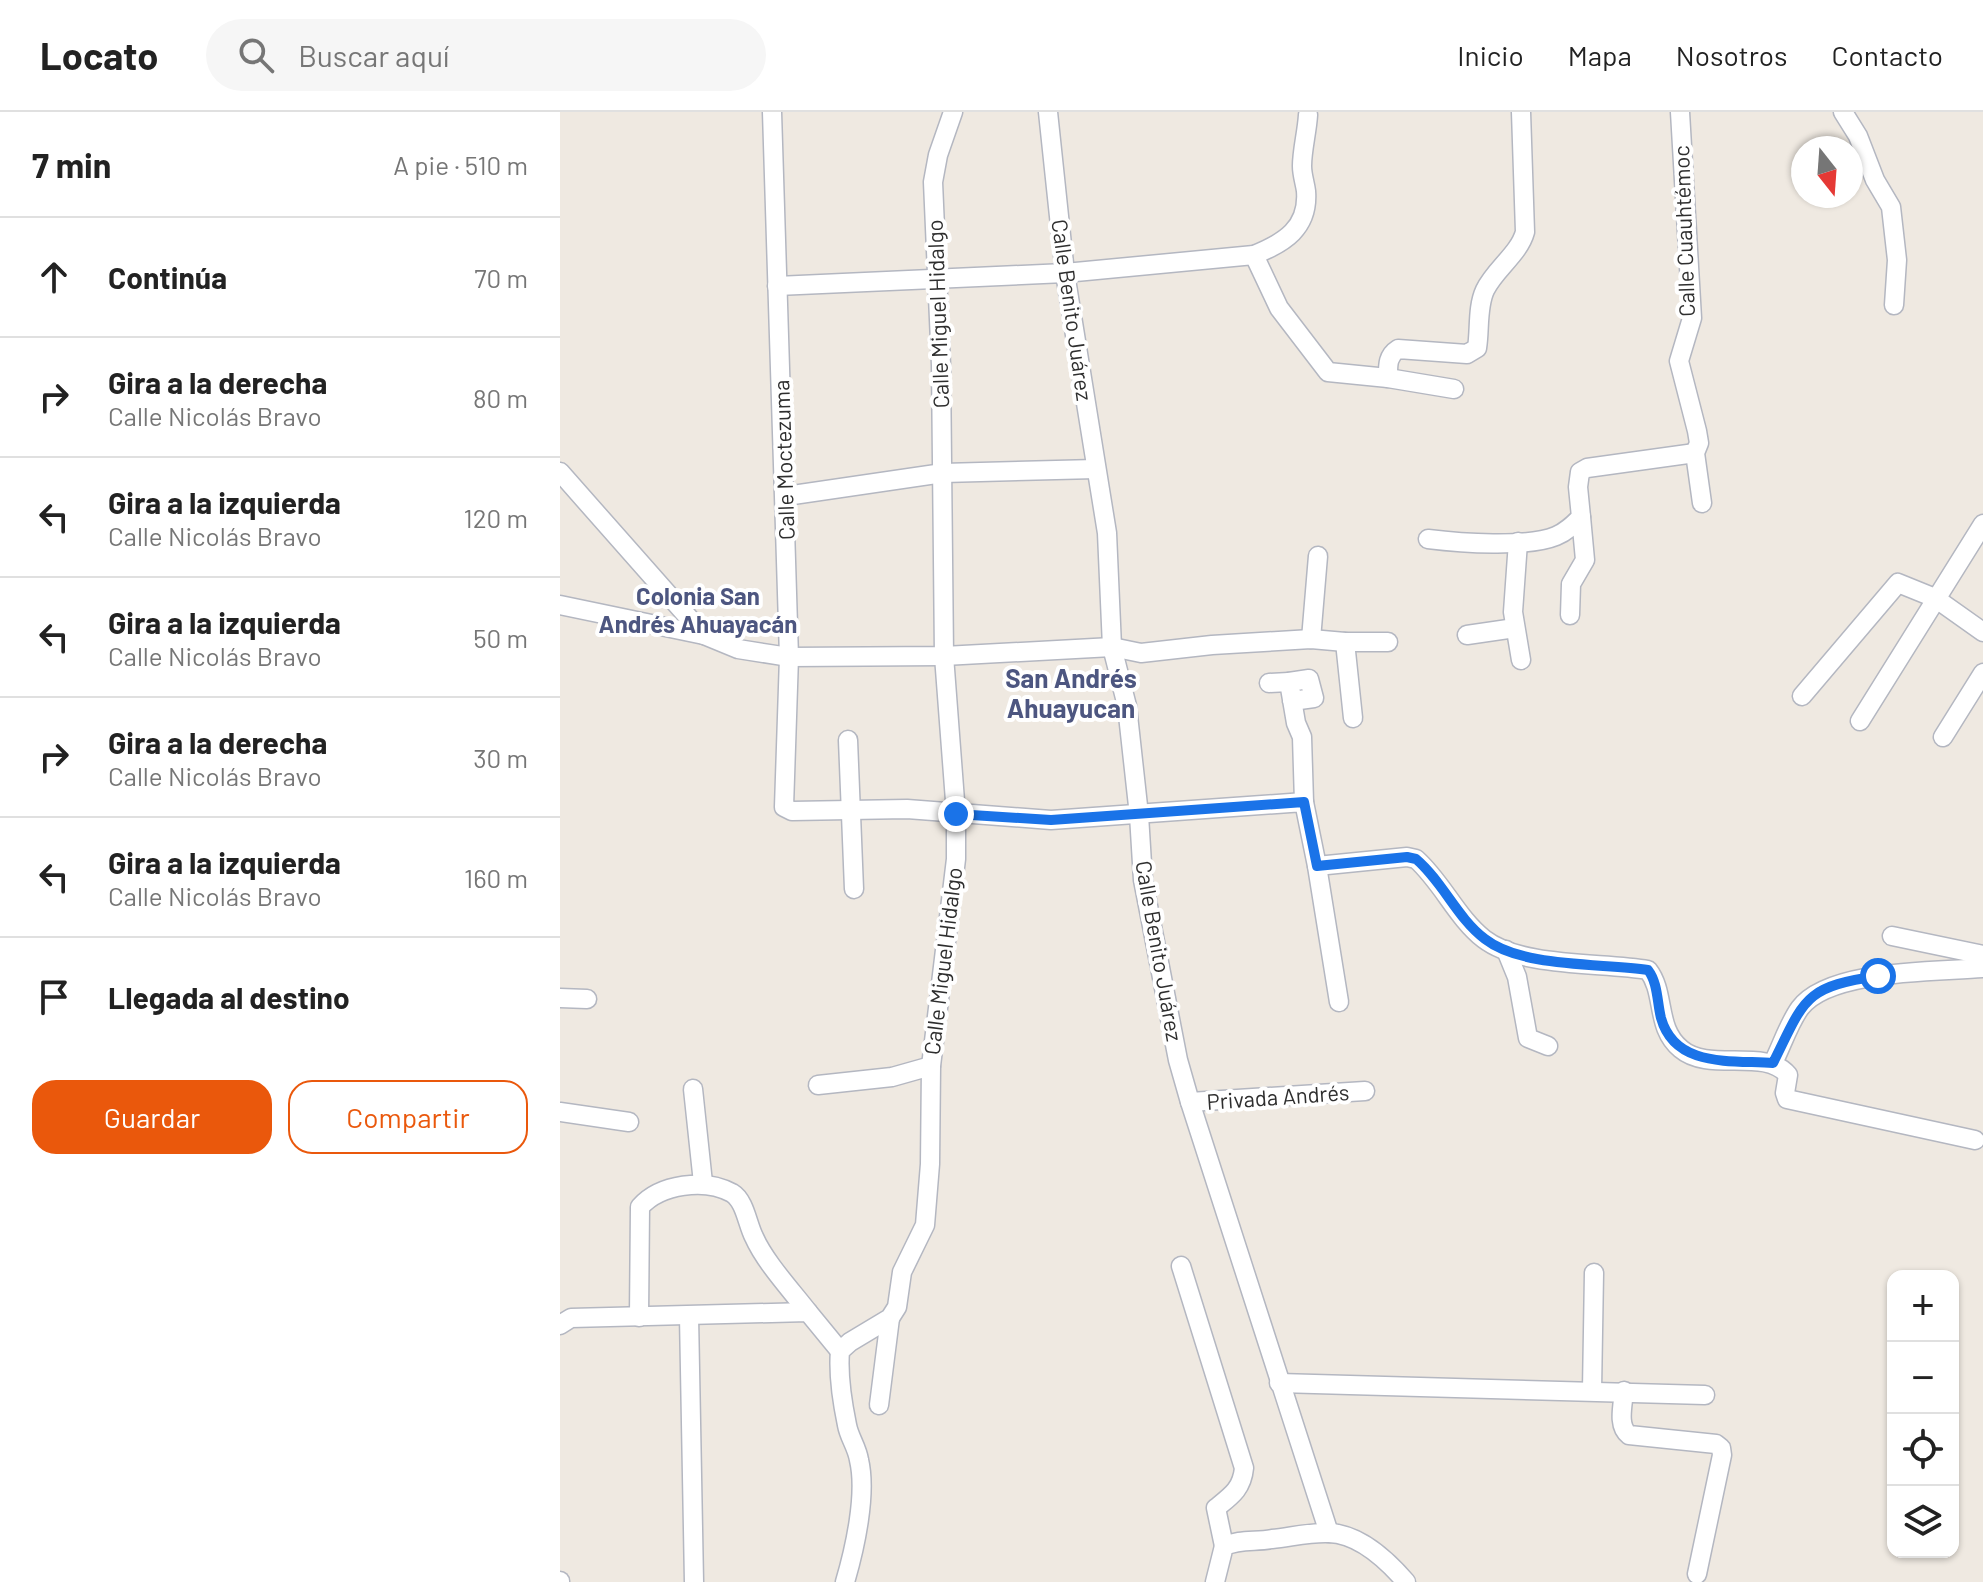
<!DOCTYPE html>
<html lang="es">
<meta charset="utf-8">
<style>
:root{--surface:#fff;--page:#f6f6f6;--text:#222;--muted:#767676;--line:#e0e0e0;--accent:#ea580c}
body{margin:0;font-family:Barlow,sans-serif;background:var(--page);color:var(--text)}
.controls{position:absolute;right:24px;bottom:24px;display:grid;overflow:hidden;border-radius:16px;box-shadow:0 2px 6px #0004}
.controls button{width:72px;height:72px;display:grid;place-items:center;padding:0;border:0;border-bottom:2px solid var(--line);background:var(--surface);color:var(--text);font:40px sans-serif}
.compass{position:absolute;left:1231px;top:24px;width:72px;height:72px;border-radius:50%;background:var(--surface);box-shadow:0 2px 6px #0004;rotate:163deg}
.stop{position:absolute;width:24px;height:24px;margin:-18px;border:6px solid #1a73e8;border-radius:50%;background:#fff}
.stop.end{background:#1a73e8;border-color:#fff;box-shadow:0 2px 8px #0008}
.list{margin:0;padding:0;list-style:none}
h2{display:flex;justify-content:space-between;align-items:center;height:104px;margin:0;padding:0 32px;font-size:34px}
h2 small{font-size:26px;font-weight:400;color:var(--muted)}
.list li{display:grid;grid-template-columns:52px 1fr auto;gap:24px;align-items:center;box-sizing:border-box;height:120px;padding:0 32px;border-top:2px solid var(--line)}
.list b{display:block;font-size:30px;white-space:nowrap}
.list p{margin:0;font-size:26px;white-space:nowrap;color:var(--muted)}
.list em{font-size:26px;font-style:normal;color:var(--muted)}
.actions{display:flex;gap:16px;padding:24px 32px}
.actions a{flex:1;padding:18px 0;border:2px solid var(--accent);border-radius:24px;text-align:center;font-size:28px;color:var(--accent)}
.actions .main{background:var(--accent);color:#fff}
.icon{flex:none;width:44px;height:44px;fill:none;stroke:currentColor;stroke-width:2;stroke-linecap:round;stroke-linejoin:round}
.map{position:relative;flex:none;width:1423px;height:1470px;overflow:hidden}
header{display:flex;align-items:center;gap:48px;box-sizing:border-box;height:112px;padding:0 40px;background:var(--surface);border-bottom:2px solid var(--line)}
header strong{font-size:38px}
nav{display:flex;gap:44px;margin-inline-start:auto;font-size:28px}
.search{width:560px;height:72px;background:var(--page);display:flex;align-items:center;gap:20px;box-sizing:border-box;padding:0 28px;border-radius:44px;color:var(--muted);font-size:30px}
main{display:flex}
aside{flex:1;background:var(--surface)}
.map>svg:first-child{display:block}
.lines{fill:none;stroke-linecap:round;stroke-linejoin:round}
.minor-casing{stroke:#b4b7c1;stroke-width:21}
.minor{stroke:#fff;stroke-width:18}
.route{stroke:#1a73e8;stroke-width:10}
.labels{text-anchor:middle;stroke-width:8;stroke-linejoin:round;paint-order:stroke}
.street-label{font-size:22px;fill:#2e2e2e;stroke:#fff}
.neighbourhood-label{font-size:24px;font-weight:bold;fill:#4d5680;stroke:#fff}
.quarter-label{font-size:26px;font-weight:bold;fill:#4d5680;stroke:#fff}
</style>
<header>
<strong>Locato</strong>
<div class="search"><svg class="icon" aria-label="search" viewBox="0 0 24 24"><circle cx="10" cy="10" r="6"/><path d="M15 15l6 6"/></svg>Buscar aquí</div>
<nav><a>Inicio</a><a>Mapa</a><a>Nosotros</a><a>Contacto</a></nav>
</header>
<main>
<aside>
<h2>7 min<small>A pie · 510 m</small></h2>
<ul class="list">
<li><svg class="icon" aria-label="ahead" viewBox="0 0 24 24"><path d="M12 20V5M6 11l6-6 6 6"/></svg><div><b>Continúa</b></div><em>70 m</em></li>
<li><svg class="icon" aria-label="right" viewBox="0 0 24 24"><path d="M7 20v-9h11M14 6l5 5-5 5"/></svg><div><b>Gira a la derecha</b><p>Calle Nicolás Bravo</p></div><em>80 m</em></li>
<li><svg class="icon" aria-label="left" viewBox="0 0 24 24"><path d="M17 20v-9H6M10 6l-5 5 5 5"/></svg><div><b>Gira a la izquierda</b><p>Calle Nicolás Bravo</p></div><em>120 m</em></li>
<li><svg class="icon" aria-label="left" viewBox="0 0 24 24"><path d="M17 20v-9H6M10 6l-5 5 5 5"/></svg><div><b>Gira a la izquierda</b><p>Calle Nicolás Bravo</p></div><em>50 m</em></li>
<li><svg class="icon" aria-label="right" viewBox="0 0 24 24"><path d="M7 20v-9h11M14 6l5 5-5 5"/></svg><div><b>Gira a la derecha</b><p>Calle Nicolás Bravo</p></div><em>30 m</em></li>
<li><svg class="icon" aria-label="left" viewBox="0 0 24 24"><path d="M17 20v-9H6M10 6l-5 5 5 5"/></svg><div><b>Gira a la izquierda</b><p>Calle Nicolás Bravo</p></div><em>160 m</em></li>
<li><svg class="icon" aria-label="arrive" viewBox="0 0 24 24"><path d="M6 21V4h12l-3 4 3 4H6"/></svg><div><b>Llegada al destino</b></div></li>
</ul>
<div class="actions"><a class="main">Guardar</a><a>Compartir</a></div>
</aside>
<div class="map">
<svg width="1423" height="1470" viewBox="0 0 1423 1470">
<rect width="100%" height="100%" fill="#efe9e1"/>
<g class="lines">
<defs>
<g id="minor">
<path d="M212 0 229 545 224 695 232 699 347 697 491 708 744 690 757 754 847 745 856 747C882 770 897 806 924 827 962 856 1042 850 1088 858 1106 881 1095 916 1121 937 1149 961 1205 935 1228 963L1225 981 1227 987 1415 1028"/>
<polyline points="488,0 505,161 547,421 552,535 567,594 579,703 583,768 618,948 630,990 769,1421"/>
<polyline points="1120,0 1132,206 1119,249 1137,319 1139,331 1135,341 1142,391"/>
<polyline points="1283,0 1298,24 1315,68 1331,95 1337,148 1334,193"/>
<polyline points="694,143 719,196 768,260 828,266 894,277"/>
<path d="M217 174 505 161 694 143C724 131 749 116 746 79 745 71 742 63 742 54 742 38 747 20 748 3"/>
<path d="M828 266C828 254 827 244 838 237L907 242 917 236C920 218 917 195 925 178 935 157 959 142 965 120L961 0"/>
<polyline points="0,360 144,523 178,537 229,545 384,544 552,535 581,541 652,533 751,527 785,530 828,530"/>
<polyline points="226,384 383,361 536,357"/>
<path d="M868 427C900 431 967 436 996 424 1006 420 1013 413 1021 405L1018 375 1020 360 1027 356 1135 341"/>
<polyline points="958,430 953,500 961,548"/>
<polyline points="0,493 144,523"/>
<polyline points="1010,503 1011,472 1025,448 1021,405"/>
<polyline points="907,523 955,516"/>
<polyline points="751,527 758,444"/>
<polyline points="785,530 793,606"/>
<polyline points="709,571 729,570"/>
<polyline points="1242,584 1338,471 1375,486 1423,520"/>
<polyline points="732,589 754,586 749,567 729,570 736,611 742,625 744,690"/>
<polyline points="1300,609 1423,412"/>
<polyline points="1383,625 1423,561"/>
<polyline points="288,628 294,777"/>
<polyline points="757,754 779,890"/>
<polyline points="1332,824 1423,843"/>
<polyline points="946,838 957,865 968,926 988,934"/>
<polyline points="0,886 27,887"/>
<path d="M1213 951C1222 933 1229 911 1240 896 1269 857 1377 860 1423 856"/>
<polyline points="258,973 332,965 371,954"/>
<polyline points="133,977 143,1071"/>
<polyline points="630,990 805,979"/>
<polyline points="0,1000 69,1010"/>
<path d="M621 1154 684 1356C682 1377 671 1384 656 1396L664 1434"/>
<polyline points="129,1204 134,1470"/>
<path d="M79 1205 80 1095C100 1072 145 1066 172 1081 185 1089 187 1111 194 1125 205 1150 231 1178 248 1200"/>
<polyline points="0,1213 11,1206 248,1200 280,1239"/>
<polyline points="719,1271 1145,1283"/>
<polyline points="1032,1278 1034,1161"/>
<path d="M1064 1279C1063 1293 1057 1314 1069 1323L1156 1332 1161 1336 1162 1343 1137 1462"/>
<polyline points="319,1293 330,1206"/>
<polyline points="0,1469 0,1470"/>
<path d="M285 1470C295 1436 307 1382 299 1348 297 1335 289 1325 287 1313 282 1289 278 1262 280 1239L290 1230 330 1206 337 1195 342 1160 365 1113 370 1052 371 954 396 747V702L384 544 381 253 373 70 378 43 393 0"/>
<path d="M655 1470 664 1434C680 1427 695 1430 712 1427 731 1425 751 1420 769 1421 800 1422 827 1448 846 1470"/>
</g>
</defs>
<use href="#minor" class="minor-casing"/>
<use href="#minor" class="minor"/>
</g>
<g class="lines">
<path class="route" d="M396 702 491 708 744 690 757 754 847 745 856 747C883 770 897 806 925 827 962 856 1042 851 1088 858 1098 871 1097 890 1101 906 1115 956 1171 948 1213 951 1245 887 1243 875 1318 864"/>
</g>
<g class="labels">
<g class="street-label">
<text transform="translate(1124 119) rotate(-92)" y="8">Calle Cuauhtémoc</text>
<text transform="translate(512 198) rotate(82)" y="8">Calle Benito Juárez</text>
<text transform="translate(378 202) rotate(-92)" y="8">Calle Miguel Hidalgo</text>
<text transform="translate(224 348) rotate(-92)" y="8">Calle Moctezuma</text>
<text transform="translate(599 839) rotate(80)" y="8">Calle Benito Juárez</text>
<text transform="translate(383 849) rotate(-83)" y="8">Calle Miguel Hidalgo</text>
<text transform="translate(718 985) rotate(-4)" y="8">Privada Andrés</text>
</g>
<g class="neighbourhood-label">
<text x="138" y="493">Colonia San<tspan x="138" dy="28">Andrés Ahuayacán</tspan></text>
</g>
<g class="quarter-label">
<text x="511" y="576">San Andrés<tspan x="511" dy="30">Ahuayucan</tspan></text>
</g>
</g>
</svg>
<div class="controls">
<button>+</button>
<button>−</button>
<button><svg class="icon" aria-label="locate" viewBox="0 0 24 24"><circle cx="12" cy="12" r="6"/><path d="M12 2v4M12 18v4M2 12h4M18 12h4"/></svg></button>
<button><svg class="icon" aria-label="layers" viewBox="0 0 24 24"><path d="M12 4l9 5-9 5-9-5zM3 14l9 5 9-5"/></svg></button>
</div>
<svg class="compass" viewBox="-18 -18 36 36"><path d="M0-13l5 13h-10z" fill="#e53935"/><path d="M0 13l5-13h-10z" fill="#767676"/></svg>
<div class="stop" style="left:1318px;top:864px"></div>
<div class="stop end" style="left:396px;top:702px"></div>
</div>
</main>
